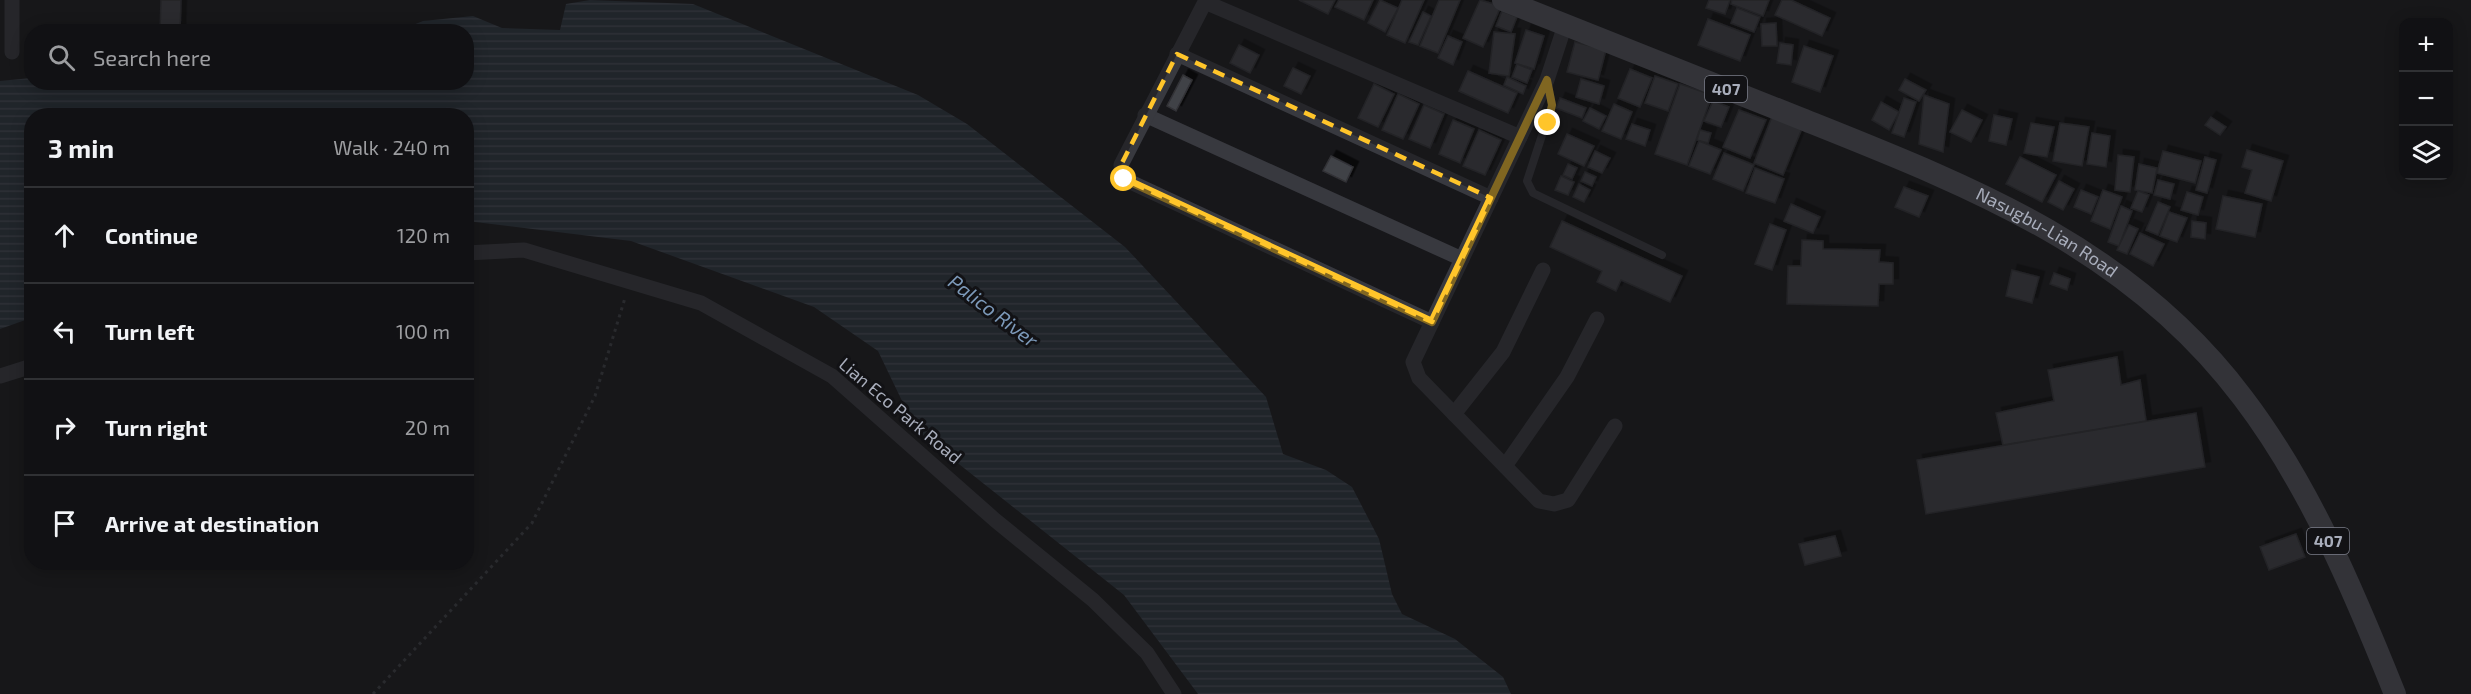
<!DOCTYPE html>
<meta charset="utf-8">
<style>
:root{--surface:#111114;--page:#1a1a1d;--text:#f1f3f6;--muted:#9c9da0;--line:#303134}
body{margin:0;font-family:"Exo 2",sans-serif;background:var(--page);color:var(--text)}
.controls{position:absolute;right:18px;top:18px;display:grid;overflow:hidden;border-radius:12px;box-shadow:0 3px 15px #0003}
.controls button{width:54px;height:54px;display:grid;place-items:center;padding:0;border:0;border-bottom:2px solid var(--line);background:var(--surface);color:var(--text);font:30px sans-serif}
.stop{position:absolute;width:18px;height:18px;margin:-14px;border:4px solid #ffc52a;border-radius:50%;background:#fff}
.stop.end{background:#ffc52a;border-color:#fff;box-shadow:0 2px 6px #0008}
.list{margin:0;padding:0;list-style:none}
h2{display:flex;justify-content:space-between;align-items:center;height:78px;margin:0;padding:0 24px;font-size:26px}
h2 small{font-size:20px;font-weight:400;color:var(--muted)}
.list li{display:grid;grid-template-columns:39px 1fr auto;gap:18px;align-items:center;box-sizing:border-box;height:96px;padding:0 24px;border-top:2px solid var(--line)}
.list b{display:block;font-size:22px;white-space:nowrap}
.list em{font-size:20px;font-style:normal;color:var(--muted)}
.icon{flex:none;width:33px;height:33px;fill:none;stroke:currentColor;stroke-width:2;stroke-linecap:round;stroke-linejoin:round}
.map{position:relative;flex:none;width:2471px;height:694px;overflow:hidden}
.search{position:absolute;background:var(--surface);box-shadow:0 3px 15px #0003;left:24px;top:24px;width:450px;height:66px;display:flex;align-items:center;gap:15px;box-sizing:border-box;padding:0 21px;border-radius:24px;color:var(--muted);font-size:22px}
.panel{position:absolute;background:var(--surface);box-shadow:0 3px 15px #0003;left:24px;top:108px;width:450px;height:462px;border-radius:24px}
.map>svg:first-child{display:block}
.water{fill:url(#water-rules)}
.building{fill:#414247;stroke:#313136;stroke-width:1.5;filter:url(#shadow)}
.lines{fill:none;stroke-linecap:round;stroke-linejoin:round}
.path{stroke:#3e4046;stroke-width:3;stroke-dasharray:3 4.5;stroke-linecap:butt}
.service{stroke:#38393f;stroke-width:8}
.minor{stroke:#38393f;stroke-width:15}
.primary{stroke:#54555e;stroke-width:22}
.route{stroke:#ffc52a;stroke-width:8}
.marked{fill:none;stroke:#ffc52a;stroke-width:4.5;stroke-dasharray:12 8;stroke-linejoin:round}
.labels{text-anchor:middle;stroke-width:6;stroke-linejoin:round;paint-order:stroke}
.shield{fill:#121215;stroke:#7b7e89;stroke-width:1.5}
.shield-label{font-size:16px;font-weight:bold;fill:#a8adbb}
.street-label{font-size:18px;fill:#a8adbb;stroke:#121215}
.water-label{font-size:20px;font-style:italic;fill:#7c99b9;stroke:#121215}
</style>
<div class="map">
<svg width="2471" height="694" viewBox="0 0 2471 694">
<defs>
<pattern id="water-rules" width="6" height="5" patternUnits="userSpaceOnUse" patternTransform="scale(1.5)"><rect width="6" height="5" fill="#2c353f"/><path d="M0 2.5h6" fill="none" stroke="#485059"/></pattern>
<filter id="shadow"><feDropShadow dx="5.5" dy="-5.5" stdDeviation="0" flood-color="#0009"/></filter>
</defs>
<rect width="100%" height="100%" fill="#17171a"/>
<polygon class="water" points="590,0 693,4 918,95 967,124 1125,247 1266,397 1283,454 1326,470 1352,487 1379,539 1392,594 1402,614 1455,639 1503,677 1511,694 1198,694 1124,595 916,430 878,351 814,307 631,241 467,221 466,116 32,116 31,318 0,329 0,81 31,78 32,82 466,82 466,32 398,31 423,21 473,16 502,28 560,30 566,4"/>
<g class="building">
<polygon points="161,0 181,0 180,32 160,32"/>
<polygon points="1299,0 1335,0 1328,14"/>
<polygon points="1339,0 1373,0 1364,20 1335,7"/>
<polygon points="1380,0 1398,8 1385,32 1368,23"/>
<polygon points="1402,0 1424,0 1405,43 1387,35"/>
<polygon points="1439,0 1460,0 1438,53 1420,46"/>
<polygon points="1480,0 1501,6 1483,47 1463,38"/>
<polygon points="1709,0 1730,0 1725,14 1706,8"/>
<polygon points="1732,0 1769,0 1763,16 1731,4"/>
<polygon points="1782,0 1791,0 1830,18 1822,36 1775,15"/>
<polygon points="1737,8 1760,17 1754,32 1731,23"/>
<polygon points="1502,11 1517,17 1511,32 1496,26"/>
<polygon points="1423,12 1431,16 1418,45 1409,42"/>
<polygon points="1708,19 1750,35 1740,61 1698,45"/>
<polygon points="1776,23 1777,46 1762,46 1761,24"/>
<polygon points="1526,30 1544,36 1534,69 1515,63"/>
<polygon points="1494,32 1515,34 1509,76 1489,73"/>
<polygon points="1448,36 1462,42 1453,65 1438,58"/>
<polygon points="1575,42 1606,50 1598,80 1567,72"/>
<polygon points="1780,43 1793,45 1791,65 1777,63"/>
<polygon points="1239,45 1259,55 1250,73 1230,63"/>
<polygon points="1804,46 1833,56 1820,92 1792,82"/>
<polygon points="1517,64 1532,70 1527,83 1512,77"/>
<polygon points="1293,68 1310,76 1301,94 1284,86"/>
<polygon points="1630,69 1652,78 1640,107 1618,98"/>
<polygon points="1468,71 1517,93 1508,113 1459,91"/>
<polygon points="1183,75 1192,80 1176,111 1167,106"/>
<polygon points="1655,76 1678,84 1668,111 1645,103"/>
<polygon points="1507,77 1526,86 1523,94 1504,85"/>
<polygon points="1581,79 1604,86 1599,104 1576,97"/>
<polygon points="1905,79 1926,90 1919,101 1899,90"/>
<polygon points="1374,84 1394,94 1378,127 1358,118"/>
<polygon points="1680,84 1712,95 1687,165 1655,154"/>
<polygon points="1398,94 1419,104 1403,139 1382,130"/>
<polygon points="1924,95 1949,104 1943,152 1919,144"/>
<polygon points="1560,98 1586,108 1582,118 1556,108"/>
<polygon points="1904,98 1916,102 1904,137 1892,133"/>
<polygon points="1713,101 1729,107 1721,127 1704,121"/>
<polygon points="1881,102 1899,112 1889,130 1872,120"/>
<polygon points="1614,104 1632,112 1621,139 1602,131"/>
<polygon points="1424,105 1444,114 1430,148 1409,139"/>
<polygon points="1590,108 1606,116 1599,129 1583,121"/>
<polygon points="1739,110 1766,120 1750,158 1723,147"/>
<polygon points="1962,110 1982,120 1971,142 1950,132"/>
<polygon points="1773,114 1803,126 1783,175 1754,163"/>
<polygon points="1994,115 2012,119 2006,145 1989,141"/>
<polygon points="2211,117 2226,127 2220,135 2205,125"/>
<polygon points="1453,120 1474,129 1460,163 1439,154"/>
<polygon points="2031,123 2054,127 2047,157 2024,153"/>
<polygon points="2060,123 2089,127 2082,166 2053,161"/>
<polygon points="1632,124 1650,130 1645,146 1626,139"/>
<polygon points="1479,130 1501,140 1485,175 1463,166"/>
<polygon points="1700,130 1711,133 1708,143 1697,140"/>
<polygon points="2092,133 2110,136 2106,167 2087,164"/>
<polygon points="1567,134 1594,146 1584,166 1558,154"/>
<polygon points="1699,141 1721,150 1710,174 1689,166"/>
<polygon points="2247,150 2283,161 2271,201 2245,193 2252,170 2242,167"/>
<polygon points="1595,151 1610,158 1602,173 1588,167"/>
<polygon points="2163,151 2201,161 2195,183 2157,173"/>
<polygon points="1724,153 1754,165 1743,191 1713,179"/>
<polygon points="2118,155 2134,157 2130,192 2115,190"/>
<polygon points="1331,156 1353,167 1346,182 1323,171"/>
<polygon points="2020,157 2056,175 2042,202 2006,184"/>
<polygon points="2205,157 2216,160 2207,193 2196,190"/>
<polygon points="1568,164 1577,168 1572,179 1563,175"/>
<polygon points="2139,164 2157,168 2152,193 2135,190"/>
<polygon points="1755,168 1784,179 1775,203 1746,193"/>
<polygon points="1585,172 1596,177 1592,186 1581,181"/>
<polygon points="1561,176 1574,182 1568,195 1555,190"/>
<polygon points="2158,180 2174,184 2170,199 2154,195"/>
<polygon points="2059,181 2074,189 2063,210 2048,202"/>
<polygon points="1579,184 1590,190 1584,202 1573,197"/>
<polygon points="1904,187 1928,196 1919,217 1895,207"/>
<polygon points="2081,190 2098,197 2091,214 2074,207"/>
<polygon points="2103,190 2122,197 2110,229 2091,221"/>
<polygon points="2138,191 2149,195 2142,212 2131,208"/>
<polygon points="2187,192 2203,197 2198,215 2181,210"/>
<polygon points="2223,196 2262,204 2255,237 2216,229"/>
<polygon points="2158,202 2170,207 2158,235 2146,230"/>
<polygon points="1791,204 1820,217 1813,233 1784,221"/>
<polygon points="2121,206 2132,211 2119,246 2108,242"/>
<polygon points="2169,212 2187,218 2177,242 2160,236"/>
<polygon points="1562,221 1682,276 1670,302 1621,280 1616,291 1597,282 1602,271 1550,247"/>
<polygon points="2192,221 2206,223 2205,239 2191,237"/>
<polygon points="1770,224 1786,230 1772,270 1755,264"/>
<polygon points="2129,225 2138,229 2127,254 2117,250"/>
<polygon points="2140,233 2164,244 2153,266 2130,254"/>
<polygon points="1802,240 1823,241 1823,249 1880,250 1879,262 1893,263 1893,284 1879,284 1878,306 1787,304 1788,266 1801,266"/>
<polygon points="2012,270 2039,277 2032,303 2006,296"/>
<polygon points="2054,273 2070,279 2067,290 2050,284"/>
<polygon points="2117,357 2121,385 2140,380 2146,421 2003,445 1996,413 2054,401 2048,370"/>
<polygon points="2196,413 2205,467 1926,514 1917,460"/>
<polygon points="2296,534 2305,557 2269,570 2260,547"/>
<polygon points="1835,536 1841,556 1805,565 1799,544"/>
</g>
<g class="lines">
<polyline class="path" points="373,694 532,523 595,396 625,298"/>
<polyline class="service" points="1548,85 1552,105 1527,181 1533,193 1662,255"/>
<g class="minor">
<polyline points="1565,25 1547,80 1413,362 1419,378 1539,501 1554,504 1568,500 1615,426"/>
<polyline points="12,52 12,0"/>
<polyline points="1177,54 1491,198"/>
<polyline points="1145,115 1462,259"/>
<polyline points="466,253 524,250 701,303 832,376 995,520 1093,600 1147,653 1174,694"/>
<polyline points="1432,322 1124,179 1121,165 1205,2 1520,137"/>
<polyline points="0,376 32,366"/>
<polyline points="1454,414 1503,352 1543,270"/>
<polyline points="1505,466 1567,377 1597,319"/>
</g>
<path class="primary" id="s1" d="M1503 0C1601 39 1699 78 1797 117 1967 185 2129 246 2243 398 2310 486 2354 592 2395 694"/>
</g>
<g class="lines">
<polyline class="route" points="1124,179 1432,322 1547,80 1552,105 1548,123"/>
</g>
<path d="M0 0H2471V694H0ZM1177 54 1491 198 1432 322 1124 179 1121 165Z" fill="#17171a" fill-opacity=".55" fill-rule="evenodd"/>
<path class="marked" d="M1177 54 1491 198 1432 322 1124 179 1121 165Z"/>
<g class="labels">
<g class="shield">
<rect x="1705" y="76" width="42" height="26" rx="4.5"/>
<rect x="2307" y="528" width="42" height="26" rx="4.5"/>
</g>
<g class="shield-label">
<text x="1726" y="95">407</text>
<text x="2328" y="547">407</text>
</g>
<g class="street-label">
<text dy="6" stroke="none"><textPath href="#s1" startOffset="592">Nasugbu-Lian Road</textPath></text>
<text transform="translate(900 411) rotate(40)" y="6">Lian Eco Park Road</text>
</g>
<g class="water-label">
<text transform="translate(993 311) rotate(37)" y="7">Palico River</text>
</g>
</g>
</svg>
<div class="controls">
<button>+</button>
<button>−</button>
<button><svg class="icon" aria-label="layers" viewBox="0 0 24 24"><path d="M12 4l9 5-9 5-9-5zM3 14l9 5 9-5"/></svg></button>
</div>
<div class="stop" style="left:1124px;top:179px"></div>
<div class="stop end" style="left:1548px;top:123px"></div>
<div class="search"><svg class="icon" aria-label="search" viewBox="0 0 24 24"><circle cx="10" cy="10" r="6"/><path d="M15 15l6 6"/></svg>Search here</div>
<section class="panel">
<h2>3 min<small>Walk · 240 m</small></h2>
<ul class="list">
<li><svg class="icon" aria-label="ahead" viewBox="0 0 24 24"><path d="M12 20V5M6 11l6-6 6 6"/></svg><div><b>Continue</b></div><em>120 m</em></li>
<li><svg class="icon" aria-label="left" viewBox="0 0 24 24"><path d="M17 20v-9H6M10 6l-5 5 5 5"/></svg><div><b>Turn left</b></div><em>100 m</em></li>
<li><svg class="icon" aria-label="right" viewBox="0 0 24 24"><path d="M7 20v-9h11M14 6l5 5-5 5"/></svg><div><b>Turn right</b></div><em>20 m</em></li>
<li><svg class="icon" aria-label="arrive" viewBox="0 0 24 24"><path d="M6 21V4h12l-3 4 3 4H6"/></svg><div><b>Arrive at destination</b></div></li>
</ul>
</section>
</div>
